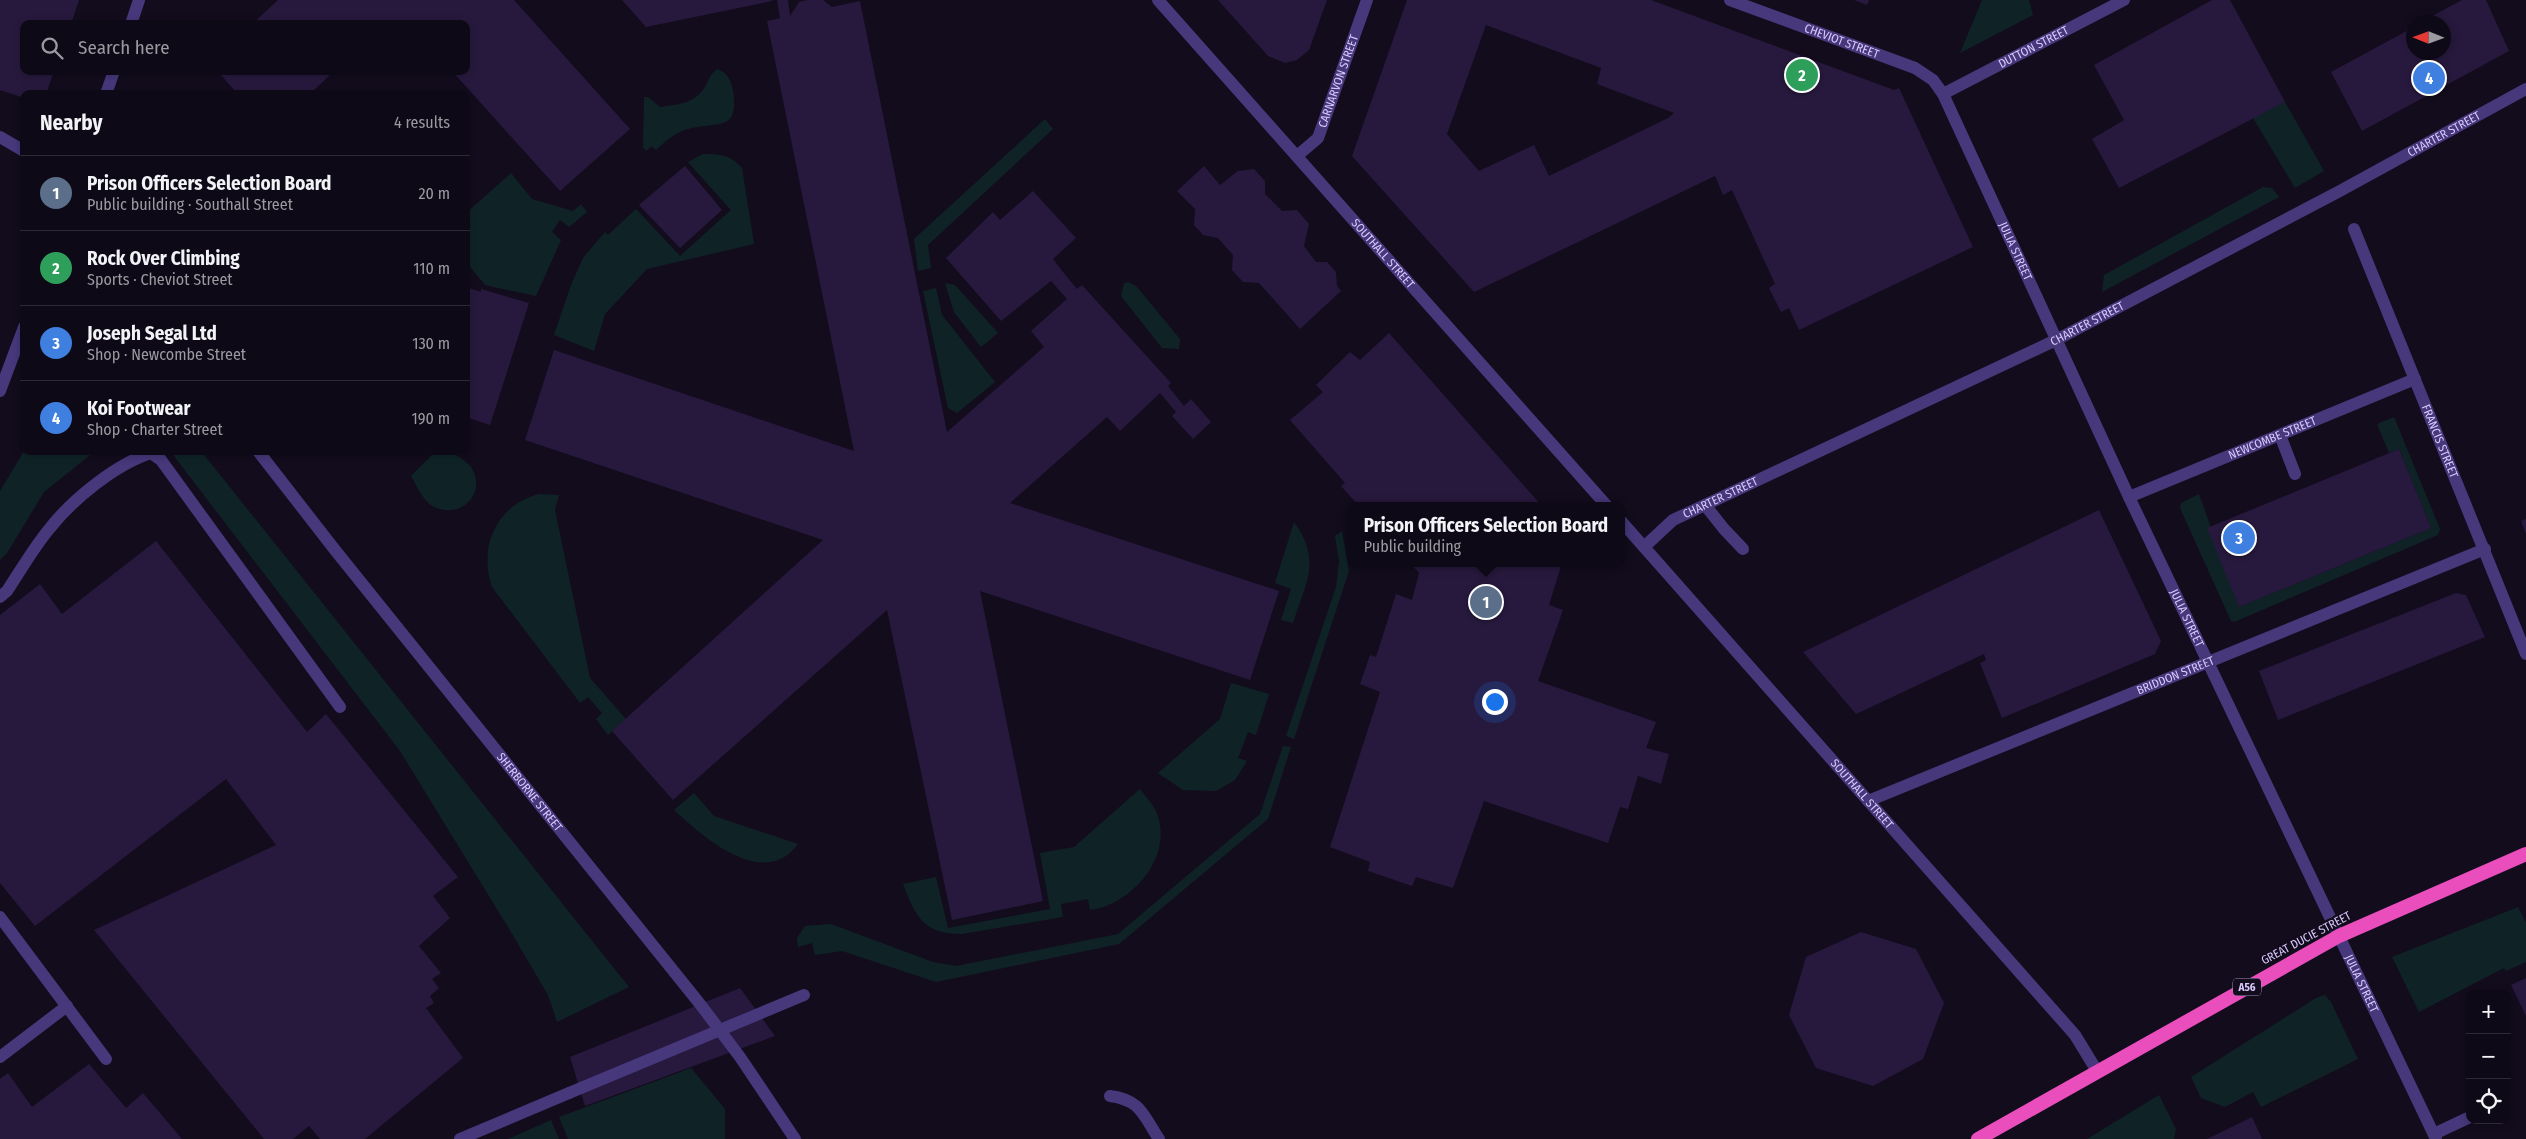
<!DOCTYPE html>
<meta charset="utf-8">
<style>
:root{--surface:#0e0916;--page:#17121f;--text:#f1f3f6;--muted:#9b9aa1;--line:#2e2a35;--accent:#0b8043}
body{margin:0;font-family:"Fira Sans Condensed",sans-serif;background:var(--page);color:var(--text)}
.controls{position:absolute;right:15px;bottom:15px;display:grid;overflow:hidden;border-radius:10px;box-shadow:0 2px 8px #0003}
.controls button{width:45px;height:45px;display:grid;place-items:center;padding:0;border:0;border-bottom:1px solid var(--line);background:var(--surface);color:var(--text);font:25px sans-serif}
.compass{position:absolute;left:2406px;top:15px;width:45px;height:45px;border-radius:50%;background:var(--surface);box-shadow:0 2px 8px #0003;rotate:271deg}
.you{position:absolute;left:1494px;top:701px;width:18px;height:18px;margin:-12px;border:4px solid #fff;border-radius:50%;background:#1a73e8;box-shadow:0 0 0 8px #1a73e833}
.badge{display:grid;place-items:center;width:32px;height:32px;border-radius:50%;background:var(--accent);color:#fff;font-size:16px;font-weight:700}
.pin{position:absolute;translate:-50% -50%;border:2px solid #fff;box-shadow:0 1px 5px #0006}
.popup{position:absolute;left:1347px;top:502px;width:278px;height:65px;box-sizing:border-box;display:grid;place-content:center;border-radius:10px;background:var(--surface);filter:drop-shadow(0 1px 4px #0005);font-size:16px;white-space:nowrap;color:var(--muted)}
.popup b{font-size:19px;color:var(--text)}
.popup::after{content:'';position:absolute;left:50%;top:100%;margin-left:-10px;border:10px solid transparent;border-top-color:var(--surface)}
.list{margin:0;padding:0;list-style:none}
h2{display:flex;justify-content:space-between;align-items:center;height:65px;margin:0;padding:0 20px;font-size:21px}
h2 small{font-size:16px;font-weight:400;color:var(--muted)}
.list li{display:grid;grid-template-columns:32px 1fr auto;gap:15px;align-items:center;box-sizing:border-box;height:75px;padding:0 20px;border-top:1px solid var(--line)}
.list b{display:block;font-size:19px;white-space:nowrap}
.list p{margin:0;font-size:16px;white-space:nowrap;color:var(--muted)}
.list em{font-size:16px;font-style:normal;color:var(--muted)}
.icon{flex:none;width:28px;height:28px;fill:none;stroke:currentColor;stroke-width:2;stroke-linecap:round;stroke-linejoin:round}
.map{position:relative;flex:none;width:2526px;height:1139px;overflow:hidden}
.search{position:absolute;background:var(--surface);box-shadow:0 2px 8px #0003;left:20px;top:20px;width:450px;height:55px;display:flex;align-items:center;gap:12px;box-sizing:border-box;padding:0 18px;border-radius:10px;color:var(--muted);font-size:19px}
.panel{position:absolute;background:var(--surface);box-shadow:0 2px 8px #0003;left:20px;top:90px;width:450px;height:365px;border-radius:10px}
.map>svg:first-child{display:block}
.green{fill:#0f2327}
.building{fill:#27193d;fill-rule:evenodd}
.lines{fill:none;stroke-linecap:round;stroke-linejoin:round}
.service{stroke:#46387b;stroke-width:12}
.minor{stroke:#46387b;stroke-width:12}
.trunk{stroke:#ea4dbc;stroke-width:14}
.service-bridge{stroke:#46387b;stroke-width:12}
.labels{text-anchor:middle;stroke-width:4.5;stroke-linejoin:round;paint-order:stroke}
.shield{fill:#120c1d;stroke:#9d90ba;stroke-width:1}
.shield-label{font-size:11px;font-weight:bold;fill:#d9c9fe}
.street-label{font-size:12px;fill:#d9c9fe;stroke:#120c1d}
</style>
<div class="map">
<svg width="2526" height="1139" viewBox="0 0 2526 1139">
<rect width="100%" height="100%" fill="#120c1d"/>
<g class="green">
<polygon points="1982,0 2029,0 2033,15 1960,53"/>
<path d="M718 69C727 73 731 80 733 90 739 131 720 122 692 128 676 131 667 140 656 150L652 146 646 151 643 147 644 97H648L660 107C679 104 696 104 706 85 709 79 711 73 718 69Z"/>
<polygon points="2285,102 2324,171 2295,188 2253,118"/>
<polygon points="1045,119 1053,129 928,245 931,268 918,271 914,239"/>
<path d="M703 154C720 154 731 155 742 168L754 244 647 269 605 314 594 351 554 335 571 285 583 258 605 232 608 235 636 209 680 256 731 210 688 162Z"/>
<polygon points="511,173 532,199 573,211 581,204 587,212 569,227 560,220 552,232 561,240 536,296 485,285 466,262 466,213"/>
<polygon points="2263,187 2272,188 2279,197 2102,292 2104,275"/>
<polygon points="1128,282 1136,286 1180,339 1179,349 1162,348 1121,296 1124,283"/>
<polygon points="945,283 955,285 998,333 981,347 954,312"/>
<polygon points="936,288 942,315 995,382 957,413 948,408 923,291"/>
<polygon points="2394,417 2440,529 2438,535 2234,622 2231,621 2180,508 2181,503 2199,494 2239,607 2431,528 2399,449 2389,453 2377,424"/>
<polygon points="24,451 95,451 44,492 7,553 0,560 0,491"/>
<polygon points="170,451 201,451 629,987 557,1022 548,995 511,932 400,751"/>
<path d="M451 453C497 471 473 521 437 508 424 504 417 486 411 476L432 455Z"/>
<path d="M539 494 559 495 555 510 590 678 626 719 608 735 596 719 602 713 588 697 580 703 492 587C478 546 497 505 539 494Z"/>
<path d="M1294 522C1322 561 1306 582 1293 623L1281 620 1291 589 1275 583Z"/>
<polygon points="1342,531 1349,571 1294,739 1286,736 1336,587 1339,562 1335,536"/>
<polygon points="1231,683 1269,694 1256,735 1248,732 1238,758 1247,761 1235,780 1216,791 1183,790 1158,773 1220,719"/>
<polygon points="1283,746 1291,747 1268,819 1119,944 936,982 842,951 815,955 812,943 798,947 797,938 805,926 831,924 933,962 956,966 1118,934 1260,814"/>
<path d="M1140 789C1145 796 1152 803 1156 811 1175 855 1133 904 1090 910L1088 899 1061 904 1063 917 962 934C923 934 916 917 903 884L936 877 948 928 1050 909 1040 853 1074 847Z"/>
<path d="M694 793 714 816 798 844C764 891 703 837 674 810Z"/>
<polygon points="2518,907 2526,923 2526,962 2506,971 2504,968 2419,1012 2392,957"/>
<polygon points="2325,995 2331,1002 2358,1059 2261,1107 2253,1092 2225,1107 2201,1098 2191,1077 2316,998"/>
<polygon points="691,1068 725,1109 725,1139 568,1139 559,1117"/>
<polygon points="2159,1095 2176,1129 2174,1139 2087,1139"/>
<polygon points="551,1120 559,1139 508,1139"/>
</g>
<g class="building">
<polygon points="0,0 79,0 71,24 24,24 24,71 54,71 46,94 24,94 24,98 0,90"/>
<polygon points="278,0 514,0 630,129 560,191 452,71 466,71 466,24 252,24"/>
<polygon points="622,0 772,0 772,1 646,27"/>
<polygon points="777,0 788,0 790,16 799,2 808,0 823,0 832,7 860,1 947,432 1044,347 1031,331 1067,299 1051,281 1001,321 946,258 993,212 1000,220 1033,191 1076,238 1053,259 1063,272 1077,289 1082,285 1171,383 1168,386 1184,406 1191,399 1211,422 1193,439 1172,416 1176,412 1160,393 1120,431 1107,417 1010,503 1279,591 1250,680 980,591 1043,901 952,920 887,610 673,800 612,731 823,540 525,440 554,350 854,451 767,21 780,18"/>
<polygon points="1218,0 1327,0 1309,50 1297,60 1285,63 1268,56"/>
<path d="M1407 0H1651L1894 90 1899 88 1973 247 1799 330 1789 308 1781 312 1769 288 1775 284 1732 190 1723 195 1715 176 1474 292 1352 156ZM1486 25 1601 68 1597 84 1674 113 1668 118 1549 176 1534 145 1479 171 1447 134Z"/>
<polygon points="1854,0 1869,0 1867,5"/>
<polygon points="2212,0 2230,0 2285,102 2119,188 2092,139 2124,120 2094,65"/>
<polygon points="2462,0 2486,0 2509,51 2362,131 2331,72 2414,27 2414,52 2444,52 2444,22 2421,22"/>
<polygon points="217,71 334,71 310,94 238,94"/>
<polygon points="685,166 722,210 680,248 639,205"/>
<polygon points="1204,166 1220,185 1238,171 1254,169 1265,181 1265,194 1282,211 1297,210 1309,224 1304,246 1316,262 1327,262 1336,272 1337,286 1341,291 1300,329 1259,283 1243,282 1232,270 1233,255 1218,238 1203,235 1194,225 1195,209 1177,191"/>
<polygon points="466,287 481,292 481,289 529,303 490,425 466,417"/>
<polygon points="1389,333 1542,506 1359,506 1341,486 1345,483 1290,420 1323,392 1316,385 1350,352 1360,360"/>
<polygon points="2399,449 2431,528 2239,607 2207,528"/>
<polygon points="2099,510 2161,641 2155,654 2002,718 1980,663 1986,660 1984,654 1856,714 1803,652"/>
<polygon points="2526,519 2526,534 2521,521"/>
<polygon points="156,541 307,732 326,714 458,877 433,896 450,918 419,946 441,973 432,979 439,988 430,996 434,1003 426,1008 463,1058 365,1139 320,1139 309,1126 293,1139 264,1139 94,930 276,845 226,779 35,926 0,883 0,615 40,584 62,614"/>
<polygon points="1410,563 1562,563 1549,605 1563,610 1538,681 1656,722 1646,748 1669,754 1661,784 1638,776 1628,809 1620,807 1608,843 1484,801 1453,888 1416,877 1412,886 1368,871 1370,862 1330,847 1380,692 1360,684 1370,655 1376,657 1396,594 1412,600 1419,573"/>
<polygon points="2456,593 2466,595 2485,637 2278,720 2259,671"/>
<polygon points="1861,932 1916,949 1944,1003 1923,1059 1873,1086 1816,1068 1789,1015 1806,957"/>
<polygon points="2526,978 2526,1016 2511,985"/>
<polygon points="740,988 775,1036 585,1106 570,1057"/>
<polygon points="89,1064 126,1108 143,1093 182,1139 0,1139 0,1079 8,1073 32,1107"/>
<polygon points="2252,1117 2262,1139 2207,1139"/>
</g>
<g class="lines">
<g class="service">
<polyline points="0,391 24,327"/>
<polyline points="2280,435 2295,474"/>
<polyline points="1705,505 1724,529 1743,549"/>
<path d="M0 597 7 591C21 570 34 547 50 528 73 499 116 464 151 453L161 460 340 707"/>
<polyline points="0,917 106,1059"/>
<polyline points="0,1057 67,1006"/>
<path d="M1110 1096C1141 1100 1143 1115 1159 1139"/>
<polyline points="2434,1134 2470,1117"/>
<polyline points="460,1139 569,1093"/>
</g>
<g class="minor">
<path id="s1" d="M1158 0 1607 506"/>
<path id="s2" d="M1730 0 1915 68 1933 80 1943 94 2129 497 2436 1139"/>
<polyline points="131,24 139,0"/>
<polyline points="106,94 114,71"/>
<path id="s3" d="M1943 94 2124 0"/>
<polyline points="0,137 24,151"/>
<path id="s4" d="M1297 156 1318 138 1367 0"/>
<path id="s5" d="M2354 229 2526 654"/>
<path id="s6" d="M258 451 335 550 700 1004 740 1057 795 1139"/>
<path id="s7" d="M2129 497 2415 379"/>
<path id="s8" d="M1621 521 2075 1035 2097 1071"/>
<path id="s9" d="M1644 547 1673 520 2056 340 2338 192 2526 89"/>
<path id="s10" d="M1868 801 2485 549"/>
</g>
<polyline class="trunk" points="1978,1139 2339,936 2526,854"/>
<polyline class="service-bridge" points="569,1093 804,995"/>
</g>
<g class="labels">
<rect class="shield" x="2233" y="978.5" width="28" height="17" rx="4"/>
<g class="shield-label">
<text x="2247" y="991">A56</text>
</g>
<g class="street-label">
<text dy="4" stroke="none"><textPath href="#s2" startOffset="119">CHEVIOT STREET</textPath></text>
<text dy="4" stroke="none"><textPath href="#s3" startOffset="102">DUTTON STREET</textPath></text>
<text dy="4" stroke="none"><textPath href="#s4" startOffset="88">CARNARVON STREET</textPath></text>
<text dy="4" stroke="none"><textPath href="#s9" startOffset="902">CHARTER STREET</textPath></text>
<text dy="4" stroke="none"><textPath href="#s2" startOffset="409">JULIA STREET</textPath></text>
<text dy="4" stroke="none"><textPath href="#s1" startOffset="339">SOUTHALL STREET</textPath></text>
<text dy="4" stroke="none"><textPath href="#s9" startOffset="498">CHARTER STREET</textPath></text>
<text dy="4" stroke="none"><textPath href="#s7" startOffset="155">NEWCOMBE STREET</textPath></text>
<text dy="4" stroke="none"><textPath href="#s5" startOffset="229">FRANCIS STREET</textPath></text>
<text dy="4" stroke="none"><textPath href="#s9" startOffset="92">CHARTER STREET</textPath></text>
<text dy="4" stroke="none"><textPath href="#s2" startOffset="814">JULIA STREET</textPath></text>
<text dy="4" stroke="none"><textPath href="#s10" startOffset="332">BRIDDON STREET</textPath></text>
<text dy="4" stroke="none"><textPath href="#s6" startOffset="436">SHERBORNE STREET</textPath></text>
<text dy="4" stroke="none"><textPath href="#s8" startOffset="364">SOUTHALL STREET</textPath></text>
<text transform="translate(2306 938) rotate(-28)" y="4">GREAT DUCIE STREET</text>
<text dy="4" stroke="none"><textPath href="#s2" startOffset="1219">JULIA STREET</textPath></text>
</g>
</g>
</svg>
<div class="controls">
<button>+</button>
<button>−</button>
<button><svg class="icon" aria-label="locate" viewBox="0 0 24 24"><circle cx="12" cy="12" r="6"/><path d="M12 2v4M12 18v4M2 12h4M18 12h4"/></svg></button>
</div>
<svg class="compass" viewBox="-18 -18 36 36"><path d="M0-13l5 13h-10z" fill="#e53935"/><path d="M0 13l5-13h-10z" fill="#9b9aa1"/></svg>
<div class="you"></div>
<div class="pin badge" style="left:1486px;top:602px;background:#5c6f8a">1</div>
<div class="popup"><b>Prison Officers Selection Board</b>Public building</div>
<div class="pin badge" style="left:1802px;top:75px;background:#2e9e5b">2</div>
<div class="pin badge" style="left:2239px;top:538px;background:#3f7fe0">3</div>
<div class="pin badge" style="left:2429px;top:78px;background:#3f7fe0">4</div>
<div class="search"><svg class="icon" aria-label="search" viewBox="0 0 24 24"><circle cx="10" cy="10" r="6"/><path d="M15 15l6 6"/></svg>Search here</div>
<section class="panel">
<h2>Nearby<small>4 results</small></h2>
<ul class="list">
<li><span class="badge" style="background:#5c6f8a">1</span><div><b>Prison Officers Selection Board</b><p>Public building · Southall Street</p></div><em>20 m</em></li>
<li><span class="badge" style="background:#2e9e5b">2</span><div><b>Rock Over Climbing</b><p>Sports · Cheviot Street</p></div><em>110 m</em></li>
<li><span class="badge" style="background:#3f7fe0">3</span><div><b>Joseph Segal Ltd</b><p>Shop · Newcombe Street</p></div><em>130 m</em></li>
<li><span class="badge" style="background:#3f7fe0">4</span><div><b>Koi Footwear</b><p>Shop · Charter Street</p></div><em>190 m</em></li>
</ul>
</section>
</div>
